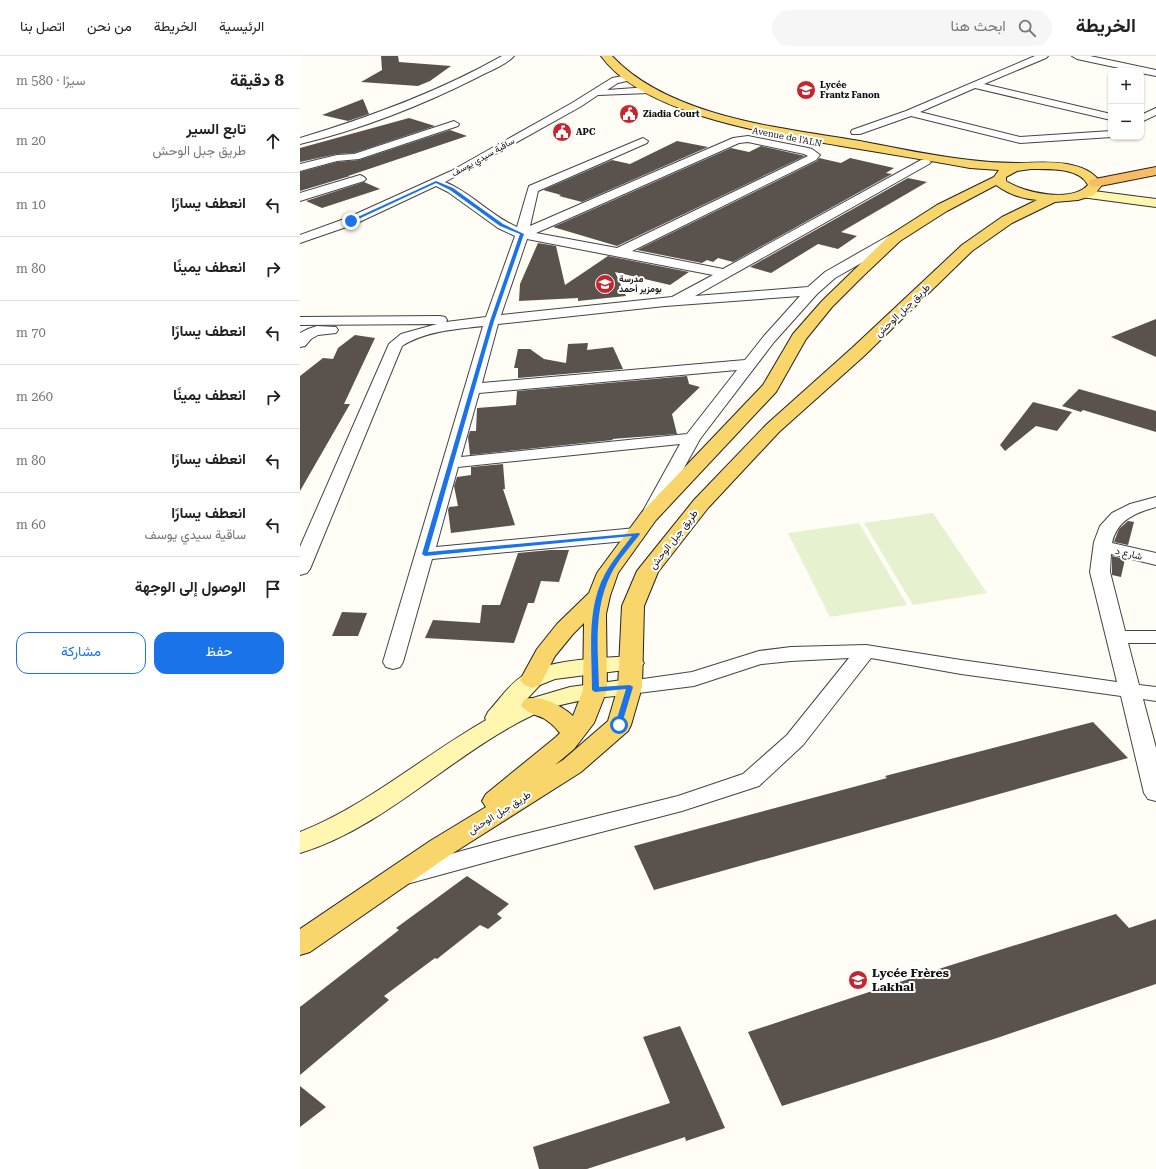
<!DOCTYPE html>
<html lang="ar">
<meta charset="utf-8">
<style>
:root{--surface:#fff;--page:#f6f6f6;--text:#222;--muted:#767676;--line:#e0e0e0;--accent:#1a73e8}
body{margin:0;font-family:"Roboto Serif",Vazirmatn,serif;background:var(--page);color:var(--text);direction:rtl}
.controls{position:absolute;right:12px;top:12px;display:grid;overflow:hidden;border-radius:8px;box-shadow:0 1px 3px #0004}
.controls button{width:36px;height:36px;display:grid;place-items:center;padding:0;border:0;border-bottom:1px solid var(--line);background:var(--surface);color:var(--text);font:20px sans-serif}
.stop{position:absolute;width:12px;height:12px;margin:-9px;border:3px solid #1a73e8;border-radius:50%;background:#fff}
.stop.end{background:#1a73e8;border-color:#fff;box-shadow:0 1px 4px #0008}
.list{margin:0;padding:0;list-style:none}
h2{display:flex;justify-content:space-between;align-items:center;height:52px;margin:0;padding:0 16px;font-size:17px}
h2 small{font-size:13px;font-weight:400;color:var(--muted)}
.list li{display:grid;grid-template-columns:26px 1fr auto;gap:12px;align-items:center;box-sizing:border-box;height:64px;padding:0 16px;border-top:1px solid var(--line)}
.list b{display:block;font-size:15px;white-space:nowrap}
.list p{margin:0;font-size:13px;white-space:nowrap;color:var(--muted)}
.list em{font-size:13px;font-style:normal;color:var(--muted)}
.actions{display:flex;gap:8px;padding:12px 16px}
.actions a{flex:1;padding:9px 0;border:1px solid var(--accent);border-radius:12px;text-align:center;font-size:14px;color:var(--accent)}
.actions .main{background:var(--accent);color:#fff}
.icon{flex:none;width:22px;height:22px;fill:none;stroke:currentColor;stroke-width:2;stroke-linecap:round;stroke-linejoin:round}
.map{position:relative;flex:none;width:856px;height:1113px;overflow:hidden;direction:ltr}
header{display:flex;align-items:center;gap:24px;box-sizing:border-box;height:56px;padding:0 20px;background:var(--surface);border-bottom:1px solid var(--line)}
header strong{font-size:19px}
nav{display:flex;gap:22px;margin-inline-start:auto;font-size:14px}
.search{width:280px;height:36px;background:var(--page);display:flex;align-items:center;gap:10px;box-sizing:border-box;padding:0 14px;border-radius:22px;color:var(--muted);font-size:15px}
main{display:flex}
aside{flex:1;background:var(--surface)}
.map>svg:first-child{display:block}
.pitch{fill:#e6f2cf}
.building{fill:#5a524d}
.lines{fill:none;stroke-linecap:round;stroke-linejoin:round}
.minor-casing{stroke:#444;stroke-width:2}
.secondary-casing{stroke:#333;stroke-width:2}
.primary-casing{stroke:#222;stroke-width:2}
.trunk-casing{stroke:#222;stroke-width:2}
.minor{fill:#fff;fill-rule:evenodd}
.secondary{fill:#fff6b0;fill-rule:evenodd}
.primary{fill:#f9d66b;fill-rule:evenodd}
.trunk{fill:#f7bc64;fill-rule:evenodd}
.route{fill:#1a73e8}
.labels{text-anchor:middle;stroke-width:4;stroke-linejoin:round;paint-order:stroke}
.far-poi-label{font-size:9px;font-weight:bold;fill:#111;stroke:#fff;text-anchor:start}
.far-street-label{font-size:9px;fill:#111;stroke:#fff}
.street-label{font-size:10px;fill:#111;stroke:#fff}
.near-poi-label{font-size:12px;font-weight:bold;fill:#111;stroke:#fff;text-anchor:start}
</style>
<header>
<strong>الخريطة</strong>
<div class="search"><svg class="icon" aria-label="search" viewBox="0 0 24 24"><circle cx="10" cy="10" r="6"/><path d="M15 15l6 6"/></svg>ابحث هنا</div>
<nav><a>الرئيسية</a><a>الخريطة</a><a>من نحن</a><a>اتصل بنا</a></nav>
</header>
<main>
<div class="map">
<svg width="856" height="1113" viewBox="0 0 856 1113">
<rect width="100%" height="100%" fill="#fffdf5"/>
<g class="pitch">
<polygon points="633,457 687,537 613,549 564,467"/>
<polygon points="559,467 607,549 530,561 488,477"/>
</g>
<g class="building">
<polygon points="81,0 98,0 99,6 151,10 130,25 118,30 61,26 82,14"/>
<polygon points="63,43 69,58 48,65 22,59"/>
<polygon points="109,62 135,70 54,97 37,98 0,106 0,92"/>
<polygon points="150,74 167,80 48,120 50,120 0,135 0,116 37,106 59,104"/>
<polygon points="377,85 408,91 282,146 259,140 261,139 243,134 312,104 330,108"/>
<polygon points="461,90 505,100 317,190 253,171 431,92 449,96"/>
<polygon points="519,102 541,107 550,102 594,112 586,117 592,118 433,206 418,202 413,206 407,204 402,207 337,194 517,105"/>
<polygon points="608,122 627,126 541,176 557,180 538,193 518,188 471,217 450,211"/>
<polygon points="64,126 80,133 22,152 6,145"/>
<polygon points="238,187 256,190 265,229 308,200 389,216 370,229 315,216 326,240 278,245 278,242 219,245 220,228"/>
<polygon points="856,263 856,301 811,281"/>
<polygon points="55,279 75,282 44,348 50,348 0,435 0,320 23,302 33,303 38,292"/>
<polygon points="288,287 287,294 313,291 323,313 218,322 218,312 214,312 218,293 230,293 244,303 266,307 268,288"/>
<polygon points="387,320 389,328 400,331 372,358 377,378 312,383 313,384 170,399 168,381 170,375 176,375 177,352 216,349 217,335"/>
<polygon points="779,333 856,355 856,376 783,354 781,356 762,350"/>
<polygon points="733,346 772,356 757,375 736,370 705,395 700,389"/>
<polygon points="203,408 205,433 203,433 215,469 151,477 148,454 149,451 158,450 154,430 157,421 171,419 171,411"/>
<polygon points="828,465 834,466 828,489 814,486 819,473"/>
<polygon points="250,494 269,494 259,526 241,525 234,547 228,547 214,587 125,582 133,564 180,567 182,549 200,549 218,497"/>
<polygon points="812,500 825,503 821,521 812,519"/>
<polygon points="42,556 67,557 58,580 32,580"/>
<polygon points="793,666 828,702 354,834 334,790 587,722 585,720"/>
<polygon points="167,820 209,848 197,858 202,862 188,873 180,869 137,903 135,902 84,940 89,944 0,1019 0,951 99,874 96,872"/>
<polygon points="816,858 829,872 856,863 856,928 697,982 482,1050 448,976 648,910"/>
<polygon points="380,970 425,1072 386,1085 385,1081 287,1113 239,1113 233,1091 370,1047 343,981"/>
<polygon points="0,1030 26,1051 0,1071"/>
</g>
<g class="lines">
<defs>
<g id="minor">
<path d="M202 0H214C206 9 190 15 180 20 123 49 62 73 0 88V82C70 61 138 36 202 0Z"/>
<polygon points="735,0 748,0 746,2 684,28 811,58 811,64 675,32 620,56 720,81 811,75 812,81 720,87 611,60 560,78 552,78 551,76 552,74 606,55"/>
<polygon points="772,0 790,0 856,14 856,20 841,17 841,15 833,15 777,3"/>
<path d="M328 19 333 22 331 24 318 27 307 34 349 31 354 34 349 37 298 39 280 51 145 126C172 137 191 160 217 171L229 130 343 82 348 85 347 87 238 135 230 170 433 82 448 80 508 92 512 93 520 99 516 104 332 195 423 213 621 104H629L631 106 629 108 395 240 508 231 525 216 590 179H600L601 182 600 185 535 222 517 238 474 286 400 383 358 459 352 460 346 459 343 455 380 388 158 411 136 491 336 472 343 474 345 478 343 482 336 484 132 503 103 606 100 611 93 613 86 611 83 606 183 270C157 273 125 275 102 290L10 513 7 517 0 519V491L89 288 101 278 137 268 0 269V261L140 260 145 261 147 264 146 266 186 261 215 180 198 172 148 136 136 130 55 168 0 187V179L47 162 151 115 272 47 312 22ZM448 86 504 98 508 100 317 192 236 177 439 87ZM227 183 413 219 372 241 201 259ZM500 240 464 280 445 304 182 327 198 268 365 250ZM437 314 387 378 161 401 179 337Z"/>
<polygon points="856,52 856,59 841,66 841,59"/>
<polygon points="154,65 159,68 158,70 59,103 37,105 0,115 0,108 37,99 54,98"/>
<polygon points="60,119 64,121 66,123 64,125 0,145 0,137"/>
<polygon points="17,270 36,271 38,274 36,277 18,279 11,283 5,290 0,291 0,277 8,273"/>
<path d="M856 441V451C835 457 817 464 812 487L856 497V509L811 498 810 516 825 575H856V587H828L839 629 856 631V645L843 643 856 692V745L848 743 844 737 821 640 661 618 571 602 503 689 459 730 382 755 209 800 103 829 94 827 90 820 94 813 103 811 209 782 378 740 443 718 487 679 549 602 491 605 461 608 394 630 330 638 322 636 319 631 322 626 392 616 459 595 491 591 566 589 661 604 817 626 790 516 794 486 800 470 812 457 830 448Z"/>
</g>
<g id="secondary">
<polygon points="786,134 856,143 856,151 781,141 779,138 781,135"/>
<path d="M332 600 340 602 344 607 340 612 255 623 240 629 226 644 270 631 330 623 338 626 342 631 338 636C327 639 316 640 305 641 281 644 257 648 235 658 152 697 88 770 0 797V776C68 749 123 700 186 664L185 662 188 656C199 644 210 627 224 619 250 603 302 602 332 600Z"/>
</g>
<path id="primary" d="M301 0H312C369 61 481 72 560 85 596 92 633 100 670 104 685 106 701 107 716 107 733 107 749 105 767 108 782 111 794 115 802 129L794 139 778 144 755 146 712 167 672 195 564 300 479 376 408 452 358 516 344 550 342 631 331 669 328 675 281 716 150 799 10 896 0 899V873L130 785 186 751 182 745 186 738 256 681 260 677C255 671 250 666 243 662 234 658 226 657 221 649L225 643C241 639 261 649 273 660L283 634 284 567 273 578 255 600 240 629 232 632 224 629 220 624 237 593 257 568 289 537 297 517 342 456 463 329 493 278 522 245 590 179 637 149 694 121 699 114 670 112C627 104 584 97 541 90 473 78 344 60 301 0ZM731 113C748 113 779 111 788 129 772 147 724 137 706 125V121L717 115ZM696 129C708 138 723 143 737 144L702 161 662 189 552 292 467 368 394 444 337 515 322 550 318 631 308 665 263 704 255 709 274 693 294 667 307 634 306 558 310 540 318 517 356 464 476 336 506 283 532 251 562 221 600 185 647 155Z"/>
<polygon id="trunk" points="856,111 856,119 795,131 790,130 789,127 790,124 795,123"/>
</defs>
<use href="#minor" class="minor-casing"/>
<use href="#secondary" class="secondary-casing"/>
<use href="#primary" class="primary-casing"/>
<use href="#trunk" class="trunk-casing"/>
<use href="#minor" class="minor"/>
<use href="#secondary" class="secondary"/>
<use href="#primary" class="primary"/>
<use href="#trunk" class="trunk"/>
</g>
<path class="route" d="M136 125 153 132 203 168 224 178 194 265 128 496 339 477 340 478C330 491 318 504 311 518 293 554 298 593 299 631L330 629 333 631 321 671H316L315 669 326 633 295 636 292 634C292 595 286 554 305 518 312 505 323 492 332 480L125 500 122 498 190 265 220 178 200 170 150 134 136 127 52 166 49 165Z"/>
<defs>
<symbol id="school-disc" viewBox="-11 -11 22 22"><circle r="9.5" fill="#c4262e" stroke="#fff"/><path d="M0-5L7-2L0 1L-7-2ZM-4 1L0 2.5L4 1V4Q0 6-4 4Z" fill="#fff"/></symbol>
<symbol id="civic-disc" viewBox="-11 -11 22 22"><circle r="9.5" fill="#c4262e" stroke="#fff"/><path d="M-.6-6.5H3V-4.5H.6V-3L4-1V1h2V6H-6V1h2V-1L-.6-3ZM-1.2 2.5V6h2.4V2.5Z" fill="#fff"/></symbol>
</defs>
<g fill-rule="evenodd">
<use href="#school-disc" x="495" y="23" width="22" height="22"/>
<use href="#civic-disc" x="318" y="47" width="22" height="22"/>
<use href="#civic-disc" x="251" y="65" width="22" height="22"/>
<use href="#school-disc" x="294" y="217" width="22" height="22"/>
<use href="#school-disc" x="547" y="913" width="22" height="22"/>
</g>
<g class="labels">
<g class="far-poi-label">
<text x="520" y="32">Lycée<tspan x="520" dy="10">Frantz Fanon</tspan></text>
<text x="343" y="61">Ziadia Court</text>
<text x="276" y="79">APC</text>
<text x="319" y="226">مدرسة<tspan x="319" dy="10">بومزير أحمد</tspan></text>
</g>
<g class="far-street-label">
<text transform="translate(487 81) rotate(11)" y="3">Avenue de l'ALN</text>
<text transform="translate(183 101) rotate(-29)" y="3">ساقية سيدي يوسف</text>
</g>
<g class="street-label">
<text transform="translate(602 254) rotate(-44)" y="4">طريق جبل الوحش</text>
<text transform="translate(373 483) rotate(-52)" y="4">طريق جبل الوحش</text>
<text transform="translate(829 497) rotate(13)" y="4">شارع د</text>
<text transform="translate(199 756) rotate(-32)" y="4">طريق جبل الوحش</text>
</g>
<g class="near-poi-label">
<text x="572" y="921">Lycée Frères<tspan x="572" dy="14">Lakhal</tspan></text>
</g>
</g>
</svg>
<div class="controls">
<button>+</button>
<button>−</button>
</div>
<div class="stop" style="left:319px;top:669px"></div>
<div class="stop end" style="left:51px;top:165px"></div>
</div>
<aside>
<h2>8 دقيقة<small>سيرًا · 580 m</small></h2>
<ul class="list">
<li><svg class="icon" aria-label="ahead" viewBox="0 0 24 24"><path d="M12 20V5M6 11l6-6 6 6"/></svg><div><b>تابع السير</b><p>طريق جبل الوحش</p></div><em>20 m</em></li>
<li><svg class="icon" aria-label="left" viewBox="0 0 24 24"><path d="M17 20v-9H6M10 6l-5 5 5 5"/></svg><div><b>انعطف يسارًا</b></div><em>10 m</em></li>
<li><svg class="icon" aria-label="right" viewBox="0 0 24 24"><path d="M7 20v-9h11M14 6l5 5-5 5"/></svg><div><b>انعطف يمينًا</b></div><em>80 m</em></li>
<li><svg class="icon" aria-label="left" viewBox="0 0 24 24"><path d="M17 20v-9H6M10 6l-5 5 5 5"/></svg><div><b>انعطف يسارًا</b></div><em>70 m</em></li>
<li><svg class="icon" aria-label="right" viewBox="0 0 24 24"><path d="M7 20v-9h11M14 6l5 5-5 5"/></svg><div><b>انعطف يمينًا</b></div><em>260 m</em></li>
<li><svg class="icon" aria-label="left" viewBox="0 0 24 24"><path d="M17 20v-9H6M10 6l-5 5 5 5"/></svg><div><b>انعطف يسارًا</b></div><em>80 m</em></li>
<li><svg class="icon" aria-label="left" viewBox="0 0 24 24"><path d="M17 20v-9H6M10 6l-5 5 5 5"/></svg><div><b>انعطف يسارًا</b><p>ساقية سيدي يوسف</p></div><em>60 m</em></li>
<li><svg class="icon" aria-label="arrive" viewBox="0 0 24 24"><path d="M6 21V4h12l-3 4 3 4H6"/></svg><div><b>الوصول إلى الوجهة</b></div></li>
</ul>
<div class="actions"><a class="main">حفظ</a><a>مشاركة</a></div>
</aside>
</main>
